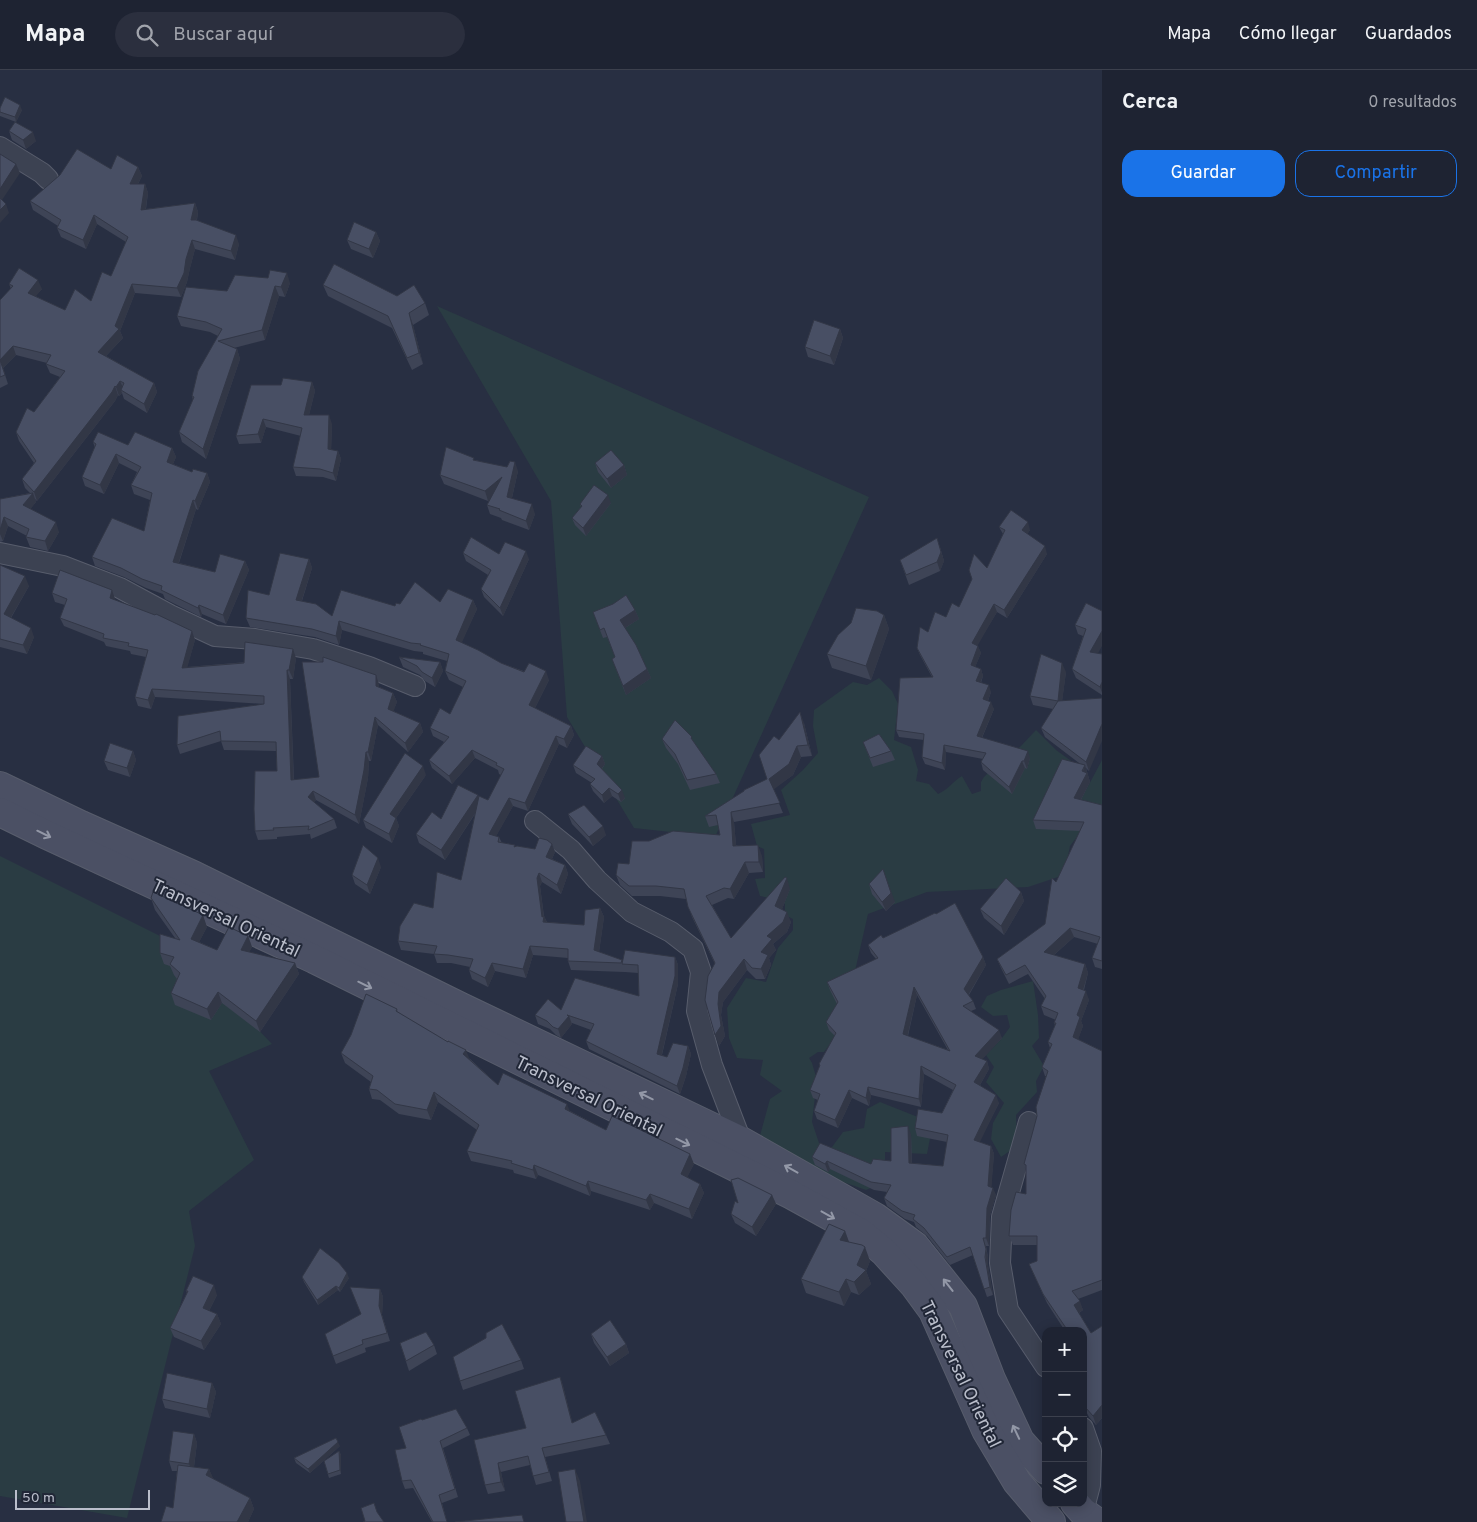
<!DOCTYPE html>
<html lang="es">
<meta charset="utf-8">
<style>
:root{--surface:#1e2332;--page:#2b2f3e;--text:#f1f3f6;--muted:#a1a4ac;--line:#3c404d;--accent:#1a73e8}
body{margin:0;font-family:Overpass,sans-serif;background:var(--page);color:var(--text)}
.controls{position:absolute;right:15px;bottom:15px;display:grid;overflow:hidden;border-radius:10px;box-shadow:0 2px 12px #0003}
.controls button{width:45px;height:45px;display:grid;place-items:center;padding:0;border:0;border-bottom:1px solid var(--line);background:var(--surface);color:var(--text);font:25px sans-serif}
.scale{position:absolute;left:15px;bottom:12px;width:135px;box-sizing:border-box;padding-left:5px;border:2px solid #babecb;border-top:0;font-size:14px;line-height:18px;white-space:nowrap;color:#babecb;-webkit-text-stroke:4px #212737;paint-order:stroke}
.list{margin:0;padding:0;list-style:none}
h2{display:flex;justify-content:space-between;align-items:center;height:65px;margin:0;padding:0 20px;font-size:21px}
h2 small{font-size:16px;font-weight:400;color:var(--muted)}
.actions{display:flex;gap:10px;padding:15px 20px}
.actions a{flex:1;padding:11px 0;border:1px solid var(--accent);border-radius:15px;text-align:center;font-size:18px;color:var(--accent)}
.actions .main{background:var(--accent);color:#fff}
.icon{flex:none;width:28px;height:28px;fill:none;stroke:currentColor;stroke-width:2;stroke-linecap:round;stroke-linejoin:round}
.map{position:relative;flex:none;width:1102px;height:1452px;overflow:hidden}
header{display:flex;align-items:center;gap:30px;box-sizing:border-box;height:70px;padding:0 25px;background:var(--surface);border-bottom:1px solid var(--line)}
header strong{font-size:24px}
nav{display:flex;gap:28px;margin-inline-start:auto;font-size:18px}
.search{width:350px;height:45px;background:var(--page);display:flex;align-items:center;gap:12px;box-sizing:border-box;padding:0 18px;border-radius:28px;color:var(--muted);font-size:19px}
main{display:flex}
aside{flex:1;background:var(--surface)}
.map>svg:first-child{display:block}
.green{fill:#2a3c43}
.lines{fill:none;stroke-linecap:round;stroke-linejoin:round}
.street-casing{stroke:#585d6c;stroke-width:22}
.secondary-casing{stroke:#585d6c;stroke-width:30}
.street{stroke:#3c4252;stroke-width:20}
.secondary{stroke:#4b5064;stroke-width:28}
.wall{fill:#3e4456;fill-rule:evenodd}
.shaded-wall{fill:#323746}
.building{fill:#484f64;stroke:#323746;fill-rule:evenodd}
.oneway{stroke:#9398a7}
.labels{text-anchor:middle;stroke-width:4;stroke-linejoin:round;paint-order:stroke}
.street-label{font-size:18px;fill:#babecb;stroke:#212737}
</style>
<header>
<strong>Mapa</strong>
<div class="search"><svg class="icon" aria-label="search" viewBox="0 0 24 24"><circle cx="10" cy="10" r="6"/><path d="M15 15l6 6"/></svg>Buscar aquí</div>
<nav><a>Mapa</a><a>Cómo llegar</a><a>Guardados</a></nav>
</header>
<main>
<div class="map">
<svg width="1102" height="1452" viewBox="0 0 1102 1452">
<rect width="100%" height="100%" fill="#282f42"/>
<g class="green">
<polygon points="437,236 869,427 706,787 698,765 634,758 567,647 551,431"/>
<path d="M879 608 892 621 898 634 894 670 911 677 918 700 916 711 929 714 938 724C949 719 952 712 962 706L972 724 981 721V712L984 707 998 693 1021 676 1036 660 1056 680 1074 693 1076 739 1102 690V734L1070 776 1064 805 1028 817 927 822 868 844 839 971 830 974 824 982H818L809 988 812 993 817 1010 812 1052 824 1088 843 1062 864 1058 867 1039 880 1032 933 1053 927 1084 885 1082V1112L866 1120 826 1106 752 1095 770 1029 782 1021 760 1005 763 990 737 988 729 968 727 938 746 908 766 912 778 878 793 860V849L785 845V834L775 829 760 826 755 809 765 808 764 779 757 776 751 754 790 745 781 720 803 700 818 683 813 656 814 640 853 612 867 615Z"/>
<polygon points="0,786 176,874 272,974 209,1001 254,1090 189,1141 195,1176 127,1448 0,1426"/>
<polygon points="1033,911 1038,945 1039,968 1032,976 1044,996 1036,1011 1037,1022 1016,1045 1017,1076 1001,1087 991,1069 993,1053 1004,1033 986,1012 994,997 986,985 1002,968 1010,957 1007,945 993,946 981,937 987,926 1001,920"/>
</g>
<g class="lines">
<defs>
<g id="street">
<polyline points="0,77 42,103 48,109"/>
<polyline points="0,483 63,496 120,518 170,545 215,566 255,569 313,579 369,597 415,616"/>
<polyline points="535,751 571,780 597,810 632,842 671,862 693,879 701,902 697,941 712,995 741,1071"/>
<polyline points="1029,1052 1002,1147 1000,1193 1008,1240 1046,1297"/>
<polyline points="1083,1442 1090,1415 1091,1381 1083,1358"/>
</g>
<g id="secondary">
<polyline points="0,716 81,755 193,805 461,937 741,1071 875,1147 915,1176 963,1236 991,1309 1020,1371 1046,1400"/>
<polyline points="0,742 47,765 314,889 792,1125 861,1163 884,1182 914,1215 933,1241 986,1360 1017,1412 1051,1452"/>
<polyline points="1075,1433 1083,1442 1097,1452"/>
</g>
</defs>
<use href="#street" class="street-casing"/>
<use href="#secondary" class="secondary-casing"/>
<use href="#street" class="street"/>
<use href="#secondary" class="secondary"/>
</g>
<g class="wall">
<polygon points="0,38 22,40 16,52 0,46"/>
<polygon points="9,61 36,71 26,79 12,70"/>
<polygon points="138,97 142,106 138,114 145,114 148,123 146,139 195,133 198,142 197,150 239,174 235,190 195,179 190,198 187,212 181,227 135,223 120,261 123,268 106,286 154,313 157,322 147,343 124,329 122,323 119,326 118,325 115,331 37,431 35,429 36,432 30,439 59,462 48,481 30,477 26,467 27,466 8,456 3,471 0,472 0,429 30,423 25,418 22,409 34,393 19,371 16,362 34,342 60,307 50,303 46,294 47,293 16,285 3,298 8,314 0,318 0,230 11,219 9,214 42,219 35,226 65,240 91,231 111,206 126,172 97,154 86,179 61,167 57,158 58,156 33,140 30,131 111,99"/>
<polygon points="376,162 380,171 373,188 351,179 347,170"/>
<polygon points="290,213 285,227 279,226 265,270 234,278 237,279 240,289 206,389 182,372 179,362 193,330 192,326 218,266 210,262 181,256 177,246 227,221"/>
<polygon points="323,215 397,226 425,233 429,245 413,255 423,294 412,300 392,258 328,226"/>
<polygon points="840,259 843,268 834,295 808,287 805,277"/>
<polygon points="312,312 315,321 309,345 332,354 331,380 338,381 341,389 336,411 323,407 296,406 293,397 301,366 266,357 261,373 239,374 236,366 281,315"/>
<polygon points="93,372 172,378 176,387 173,394 192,402 207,403 210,412 198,440 196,439 179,493 215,502 245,491 249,500 226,554 202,544 201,547 165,529 163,524 146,518 124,507 95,496 92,487 144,461 150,430 134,424 131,415 137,402 119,393 104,424 85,416 82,407 95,378"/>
<polygon points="475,390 518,401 512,428 535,444 529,460 502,450 501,448 490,444 487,435 490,429 488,431 444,414 440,405"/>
<polygon points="595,393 624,395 627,405 611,418 598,402"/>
<polygon points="611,433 586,466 575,455 572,448 581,437 580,434"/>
<polygon points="999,457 1030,460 1027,464 1047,484 1007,548 997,542 977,575 981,583 975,597 981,599 983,606 981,613 991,622 988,631 994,639 982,668 1030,688 1027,699 1025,698 1012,724 983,700 981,692 983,689 946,682 945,700 925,694 922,687 924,670 899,667 896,660 932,607 920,585 917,578 928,562 959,537 987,498 1003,464"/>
<polygon points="940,477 944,491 940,501 909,515 900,490"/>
<polygon points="463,483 529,489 503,546 484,527 481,519 488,505 466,491"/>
<polygon points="309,489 312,498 302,531 332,546 395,536 400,534 473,530 477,539 461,573 501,593 549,610 535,638 571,656 574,665 567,678 559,674 528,741 513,736 496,766 499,767 502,773 516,776 535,779 552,774 555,782 552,789 565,795 568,804 561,824 542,812 540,816 544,846 547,852 584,855 600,838 604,847 599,882 622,890 622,892 675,887 678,895 678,914 662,985 667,987 688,976 691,984 686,1006 680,1024 589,979 586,971 591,960 572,953 572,954 561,968 556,965 550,959 538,954 535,945 561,940 639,926 638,903 625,902 624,902 571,900 568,891 568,888 533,885 526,908 495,901 488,917 472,909 469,900 470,897 451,893 437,893 434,884 401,880 398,871 433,838 461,810 475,744 445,790 419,773 416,764 441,749 478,725 479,727 488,730 501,705 499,704 498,700 475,688 452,714 432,698 429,690 444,672 433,666 430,658 450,644 463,617 449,610 445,601 447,591 423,584 423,582 414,581 342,560 339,575 315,567 250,557 246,548 269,525"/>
<polygon points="0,495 29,516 11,548 34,567 27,584 0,577"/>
<polygon points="52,523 115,529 115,530 192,561 195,570 187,597 296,588 293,609 290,609 294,710 319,707 379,614 379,617 393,623 397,632 393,641 420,653 423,662 408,682 378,655 371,691 369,691 368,708 359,754 316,730 314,732 334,749 337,758 311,769 310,764 277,767 277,769 258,770 255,761 277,701 276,681 224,680 221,671 180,684 177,675 264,634 155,627 151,639 138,636 135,627 146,587 131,584 130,581 106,576 104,572 64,556 60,548 65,535 55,532"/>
<polygon points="1086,533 1098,583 1102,584 1102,625 1076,608 1072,599 1083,566 1078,564 1075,555"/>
<polygon points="635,540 639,549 625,558 647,599 651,608 626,625 612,589 615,587 607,567 603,568 593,542"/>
<polygon points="884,545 889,559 871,610 832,598 827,584"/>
<polygon points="399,587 440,592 443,601 435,617 425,611 420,605 403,597"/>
<polygon points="1066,602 1062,631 1102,628 1089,701 1086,698 1090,712 1081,730 1102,735 1102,899 1095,897 1092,888 1098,874 1074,867 1054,885 1085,894 1088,903 1084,920 1089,930 1081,951 1083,956 1078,969 1102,981 1102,1220 1078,1229 1083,1240 1079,1243 1091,1263 1102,1256 1102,1348 1096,1355 1089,1347 1083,1336 1083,1261 1065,1261 1047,1233 1033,1203 1029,1194 1037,1191 1037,1175 1013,1175 1009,1166 1026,1124 1026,1102 1024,1094 1037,1046 1046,1006 1045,1006 1042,997 1050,978 1048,972 1055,955 1054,953 1056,950 1044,945 1041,936 1045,929 1028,904 1009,914 1001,898 997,889 1045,854 1056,812 1080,761 1036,759 1033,750 1079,693 1045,667 1041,658 1053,639 1033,635 1030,626"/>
<polygon points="804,653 812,686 801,687 793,705 773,719 783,743 734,752 736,775 762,786 763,802 749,803 734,829 728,828 712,835 731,868 790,819 782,839 791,852 787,862 773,874 776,880 769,888 771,895 765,909 756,909 747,900 723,932 721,945 725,966 719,976 715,894 692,847 686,829 660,826 632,826 620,815 616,805 629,794 649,771 720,765 718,755 709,757 705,746 767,709 779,670"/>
<polygon points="662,669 693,672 716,704 720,713 690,720 678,694 666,678"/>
<polygon points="863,672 891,681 895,690 873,697"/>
<polygon points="133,681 136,690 130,707 108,700 104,691"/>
<polygon points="602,686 605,694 602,699 625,728 621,732 612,726 604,733 593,721 590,714 592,713 576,703 573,695"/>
<polygon points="426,705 396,748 399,756 392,773 366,758 363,750"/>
<polygon points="568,744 606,765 593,776 572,754"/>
<polygon points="381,797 370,824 355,814 352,805"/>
<polygon points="869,814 895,832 886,841 872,824"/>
<polygon points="1021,822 1024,831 1004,865 984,848 980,839"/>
<polygon points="151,828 207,857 199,872 217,880 248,866 252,877 249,882 295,893 299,904 260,962 222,933 211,950 175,935 171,923 177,909 174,905 170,896 164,894 160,883 175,868 155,840"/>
<path d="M883 868 983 887 986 895 969 925 973 931 976 939 971 941 1002 968 982 989 987 991 989 999 980 1015 999 1033 979 1072 991 1076 994 1084 991 1117 996 1125 990 1146 989 1176H986L988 1187V1195L993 1225 987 1227 973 1185 950 1195 927 1166 916 1157 914 1152 905 1149 887 1136 884 1128 887 1122 874 1120 830 1099 828 1102 815 1095 812 1087 871 1094 891 1091 911 1064 912 1093 943 1096 947 1072 917 1066 915 1058 942 1043 953 1020 924 1004 921 1037 871 1025 869 1036 852 1028 838 1058 817 1049 814 1041 818 1030 813 1028 810 1020 820 996 819 994 835 966 829 960 826 952 837 934 830 920 827 912 876 889 871 883 868 875ZM917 925 948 980 908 966Z"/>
<polygon points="397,939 398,942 470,989 498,1015 570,1041 606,1060 694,1094 687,1107 700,1114 704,1123 692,1149 654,1133 650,1140 591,1121 590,1126 538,1105 536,1109 514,1103 513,1100 471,1091 467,1081 477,1060 438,1032 431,1050 399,1044 380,1030 372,1029 369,1019 371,1012 345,993 341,983"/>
<polygon points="772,1125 776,1134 756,1166 735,1153 731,1144"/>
<polygon points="845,1161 849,1172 870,1191 866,1201 871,1214 859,1225 851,1222 844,1236 806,1223 801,1209"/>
<polygon points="302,1207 349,1208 340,1222 338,1220 318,1235 304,1212"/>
<polygon points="380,1219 383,1227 382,1245 390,1271 365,1278 366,1282 336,1294 325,1264 361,1244"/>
<polygon points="186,1221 217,1225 209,1241 217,1244 221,1254 204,1280 174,1267 170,1258 187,1223"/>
<polygon points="591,1264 626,1274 629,1283 610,1296 594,1273"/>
<polygon points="400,1273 434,1275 437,1284 409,1301"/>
<polygon points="521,1290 524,1299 463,1320 460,1311"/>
<polygon points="560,1307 563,1316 572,1353 606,1365 610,1374 545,1387 552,1411 536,1415 530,1395 501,1402 505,1421 488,1424 485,1415 474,1370 526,1358"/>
<polygon points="212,1313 216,1322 210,1348 165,1338 162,1329"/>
<polygon points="422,1350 467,1358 470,1365 443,1378 458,1427 442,1433 447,1452 432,1452 413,1418 405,1419 402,1411 406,1378"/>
<polygon points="194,1364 197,1373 194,1397 209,1399 213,1409 250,1428 254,1439 248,1452 161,1452 173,1438 177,1401 172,1401 169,1391"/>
<polygon points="340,1376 310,1403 296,1393 294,1388"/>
<polygon points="339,1381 341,1385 341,1404 329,1408 324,1391"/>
</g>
<g class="shaded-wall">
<polygon points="20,35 22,40 16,52 15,47"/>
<polygon points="33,62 36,71 26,79 23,70"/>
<polygon points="16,94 20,103 0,133 0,119"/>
<polygon points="138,97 142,106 133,123 130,114"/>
<polygon points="145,114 148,123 144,149 141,140"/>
<polygon points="195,133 198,142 195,159 191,150"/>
<polygon points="6,134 9,143 0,153 0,140"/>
<polygon points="94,145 97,154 86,179 83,170"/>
<polygon points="376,162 380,171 373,188 369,179"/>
<polygon points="236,165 239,174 235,190 231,181"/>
<polygon points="192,170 195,179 190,198 187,212 181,227 177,218"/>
<polygon points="287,203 290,213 285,227 281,217"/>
<polygon points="38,210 42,219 31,232 28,223"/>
<polygon points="132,214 135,223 120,261 123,268 101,291 98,282 115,256"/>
<polygon points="275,216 279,226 265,270 262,260"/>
<polygon points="409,243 413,255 423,294 419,283"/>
<polygon points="840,259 843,268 834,295 830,286"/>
<polygon points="13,276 16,285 3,298 8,314 0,290"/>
<polygon points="237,279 240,289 206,389 203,379"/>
<polygon points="120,311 124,320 121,320 122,323 119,326 116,317"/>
<polygon points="312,312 315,321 307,353 304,345"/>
<polygon points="154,313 157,322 147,343 144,334"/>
<polygon points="115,316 118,325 115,331 37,431 34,422"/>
<polygon points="329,345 332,354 331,387 328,379"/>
<polygon points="263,349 266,357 261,373 258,364"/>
<polygon points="172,378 176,387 170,401 167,392"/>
<polygon points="338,381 341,389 336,411 333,403"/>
<polygon points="116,384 119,393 104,424 100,415"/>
<polygon points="515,392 518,401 510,436 507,427"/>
<polygon points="624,395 627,405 611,418 607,409"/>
<polygon points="207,403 210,412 198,440 195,431"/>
<polygon points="502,407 505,416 488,431 485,421"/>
<polygon points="33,423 36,432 26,445 23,435"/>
<polygon points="608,425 611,433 586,466 583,458"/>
<polygon points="193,430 196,439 176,501 173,492"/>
<polygon points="532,434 535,444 529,460 526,451"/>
<polygon points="4,447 8,456 3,471 0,464 0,460"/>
<polygon points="56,452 59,462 48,481 45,471"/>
<polygon points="1028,452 1030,460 1025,468 1022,460"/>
<polygon points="937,468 944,491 940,501 937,492"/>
<polygon points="1045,476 1047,484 1007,548 1004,540"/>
<polygon points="526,481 529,489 503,546 500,538"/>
<polygon points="309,489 312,498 299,539 296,530"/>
<polygon points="245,491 249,500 226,554 223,545"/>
<polygon points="25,506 29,516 7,554 4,544"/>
<polygon points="112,520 115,529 113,537 110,528"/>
<polygon points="473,530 477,539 459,579 456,570"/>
<polygon points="994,534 997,542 975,580 972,573"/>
<polygon points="199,535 202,544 201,547 198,538"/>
<polygon points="635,540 639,549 623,559 620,550"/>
<polygon points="884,545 889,559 871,610 866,596"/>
<polygon points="339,551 342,560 339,575 336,566"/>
<polygon points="31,558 34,567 27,584 23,575"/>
<polygon points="192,561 195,570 185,606 182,598"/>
<polygon points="1102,561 1102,576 1094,591 1090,582"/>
<polygon points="978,576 981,583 973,602 971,595"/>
<polygon points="293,579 296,588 293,609 289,600"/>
<polygon points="440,592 443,601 435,617 432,608"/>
<polygon points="1062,593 1066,602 1061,640 1058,631"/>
<polygon points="647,599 651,608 626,625 623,616"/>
<polygon points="981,599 983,606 978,618 976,611"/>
<polygon points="287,600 290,609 294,719 291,710"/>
<polygon points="546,601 549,610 532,644 529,635"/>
<polygon points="376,605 379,614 379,624 376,616"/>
<polygon points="1102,612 1102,623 1100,617"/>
<polygon points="989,615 991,622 986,636 983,629"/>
<polygon points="152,619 155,627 151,639 148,630"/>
<polygon points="393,623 397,632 391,648 388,639"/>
<polygon points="991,632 994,639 979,674 977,666"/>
<polygon points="800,642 804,653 812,686 808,675"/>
<polygon points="375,647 378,655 371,691 368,682"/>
<polygon points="420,653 423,662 408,682 405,673"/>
<polygon points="1102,654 1102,671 1089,701 1086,692"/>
<polygon points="571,656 574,665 567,678 564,669"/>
<polygon points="556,666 559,674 528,741 525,733"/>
<polygon points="944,675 946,682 945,700 942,693"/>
<polygon points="797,676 801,687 793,705 773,720 769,709"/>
<polygon points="472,680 475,688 452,714 449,706"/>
<polygon points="133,681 136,690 130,707 127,698"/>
<polygon points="1028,681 1030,688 1027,699 1024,691"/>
<polygon points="366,682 369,691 368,708 359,754 355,745"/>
<polygon points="602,686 605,694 600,701 597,694"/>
<polygon points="1022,691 1025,698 1012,724 1009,717"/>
<polygon points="1085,695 1090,712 1077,737 1074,728"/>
<polygon points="423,696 426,705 396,748 399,756 392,773 389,764 390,744"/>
<polygon points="609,718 612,726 604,733 602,725"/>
<polygon points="622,720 625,728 621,732 618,724"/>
<polygon points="313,721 316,730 312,736 308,727"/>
<polygon points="478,725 481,734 445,790 441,780"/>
<polygon points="509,728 513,736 493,772 489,764"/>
<polygon points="731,742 734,752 737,786 733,776"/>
<polygon points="603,756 606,765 593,776 589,767"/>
<polygon points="552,774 555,782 549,795 546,787"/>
<polygon points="758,775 762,786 763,802 759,792"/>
<polygon points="378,788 381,797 370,824 367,815"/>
<polygon points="745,792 749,803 734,829 730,819"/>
<polygon points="565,795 568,804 561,824 557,815"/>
<polygon points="883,799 895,832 886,841 882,832"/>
<polygon points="539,803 542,812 540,816 544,848 544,846 548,855 547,861 542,847 537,808"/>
<polygon points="787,808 790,819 779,847 775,836"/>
<polygon points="1021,822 1024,831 1004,865 1001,856"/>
<polygon points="600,838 604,847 598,889 594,880"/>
<polygon points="787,842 791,852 787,862 773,874 776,880 769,888 771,895 765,909 761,899 761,882 767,866"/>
<polygon points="203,845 207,857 195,880 191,869"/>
<polygon points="1070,858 1074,867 1047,891 1044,882"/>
<polygon points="248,866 252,877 245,891 241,880"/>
<polygon points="530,876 533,885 526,908 523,899"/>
<polygon points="675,887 678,895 678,914 660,992 657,984"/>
<polygon points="983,887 986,895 967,927 964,919"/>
<polygon points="744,889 747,900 723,932 721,945 725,966 719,976 715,965 719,922"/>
<polygon points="295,893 299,904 260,962 256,951"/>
<polygon points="492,893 495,901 488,917 485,908"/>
<polygon points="1085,894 1088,903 1081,927 1078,918"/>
<polygon points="914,917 917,925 906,972 903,964"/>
<polygon points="1086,921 1089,930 1081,951 1083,956 1076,976 1073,967 1077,945"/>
<polygon points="218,922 222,933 211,950 207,939"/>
<polygon points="569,946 572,954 561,968 558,959"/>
<polygon points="999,960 1002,968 978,994 975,986"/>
<polygon points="688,976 691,984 686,1006 680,1024 677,1016"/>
<polygon points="466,980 470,990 463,984"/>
<polygon points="987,991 989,999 977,1020 974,1012"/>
<polygon points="921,996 924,1004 921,1037 919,1029"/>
<polygon points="868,1017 871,1025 869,1036 866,1028"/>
<polygon points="849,1020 852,1028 838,1058 835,1050"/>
<polygon points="434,1022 438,1032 431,1050 427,1040"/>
<polygon points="996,1025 999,1033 977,1078 974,1070"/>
<polygon points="567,1034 571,1044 565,1039"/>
<polygon points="908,1056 911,1064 912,1101 909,1093"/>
<polygon points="991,1076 994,1084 991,1124 988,1116"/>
<polygon points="690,1084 694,1094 684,1114 681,1104"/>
<polygon points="827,1091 830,1099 828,1102 825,1094"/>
<polygon points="534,1095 538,1105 536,1109 533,1100"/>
<polygon points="588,1111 591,1121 590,1126 586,1116"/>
<polygon points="700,1114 704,1123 692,1149 689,1139"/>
<polygon points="993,1118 996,1125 990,1146 989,1176 986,1168 987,1138"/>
<polygon points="650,1124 654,1133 650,1140 646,1130"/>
<polygon points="772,1125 776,1134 756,1166 752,1157"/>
<polygon points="845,1161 850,1175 840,1170"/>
<polygon points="983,1168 988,1187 988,1195 993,1225 990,1217"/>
<polygon points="865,1177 870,1191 866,1201 871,1214 859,1225 854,1212 857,1195"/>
<polygon points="347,1203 349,1208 340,1222 339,1218"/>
<polygon points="846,1209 851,1222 844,1236 839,1222"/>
<polygon points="214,1215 217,1225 206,1247 203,1238"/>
<polygon points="336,1216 338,1220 318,1235 317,1230"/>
<polygon points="380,1219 383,1227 382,1245 390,1271 379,1236"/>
<polygon points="1080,1231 1083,1240 1077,1244 1074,1235"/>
<polygon points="217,1244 221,1254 204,1280 201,1271"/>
<polygon points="626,1274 629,1283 610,1296 607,1287"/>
<polygon points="560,1307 563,1316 575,1362 572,1353"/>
<polygon points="212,1313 216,1322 210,1348 207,1339"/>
<polygon points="1102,1335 1102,1348 1096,1355 1093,1346"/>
<polygon points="194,1364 197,1373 193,1403 189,1394"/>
<polygon points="338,1372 340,1376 310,1403 308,1399"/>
<polygon points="339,1381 341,1385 341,1404 340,1400"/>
<polygon points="498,1393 501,1402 505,1421 501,1412"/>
<polygon points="209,1399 214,1410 206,1405"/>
<polygon points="575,1399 580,1411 587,1452 584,1452"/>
<polygon points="250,1428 254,1439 248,1452 237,1452"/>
</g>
<g class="building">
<polygon points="5,27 20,35 15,47 0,42 0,38"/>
<polygon points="15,52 33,62 23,70 9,61"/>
<polygon points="77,79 111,99 117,85 138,97 130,114 145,114 141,140 195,133 191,150 196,150 236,165 231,181 192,170 186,189 184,203 177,218 132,214 115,256 119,259 98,282 154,313 144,334 121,320 124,313 120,311 116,317 115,316 112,322 34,422 22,409 36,391 16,362 27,338 34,342 65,301 46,294 51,285 13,276 0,290 5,305 0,307 0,230 13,216 9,214 19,198 38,210 28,223 65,240 75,219 91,231 102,202 111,206 128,167 94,145 83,170 57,158 61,150 30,131 60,105"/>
<polygon points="0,84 16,94 0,119"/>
<polygon points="0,128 6,134 0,140"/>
<polygon points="354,152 376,162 369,179 347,170"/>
<polygon points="334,194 397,226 414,215 425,233 409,243 419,283 407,288 388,246 323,215"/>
<polygon points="270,200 287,203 281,217 275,216 262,260 218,271 237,279 203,379 179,362 194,327 192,326 198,301 222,259 206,252 177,246 186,217 227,221 235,205 268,208"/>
<polygon points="814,250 840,259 830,286 805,277"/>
<polygon points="283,308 312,312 304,345 329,345 328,379 338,381 333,403 320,399 293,397 302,358 263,349 258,364 236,366 251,315 281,315"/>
<polygon points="98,362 128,375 135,362 172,378 167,392 192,402 193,399 207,403 195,431 193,430 173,492 215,502 220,484 245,491 223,545 199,535 198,538 161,520 162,516 142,509 121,498 92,487 112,448 144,461 152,423 131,415 141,397 116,384 100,415 82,407 96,374 93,372"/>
<polygon points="446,377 474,388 473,390 507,397 510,391 515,392 507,427 532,434 526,451 499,440 500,439 487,435 502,407 485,421 440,405"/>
<polygon points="611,380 624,395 607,409 595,393"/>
<polygon points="594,415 608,425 583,458 572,448 582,436 580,434"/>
<polygon points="33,423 23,435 56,452 45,471 26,467 29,459 4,447 0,460 0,429"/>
<polygon points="1011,440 1028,452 1022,460 1045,476 1004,540 994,534 972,573 978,576 971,595 981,599 976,611 989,615 983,629 991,632 977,666 1028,681 1024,691 1022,691 1009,717 981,692 986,683 944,675 942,693 922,687 924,664 896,660 900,608 933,607 917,578 920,557 928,562 935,542 946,547 952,533 959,537 972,509 969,500 974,484 987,498 1005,460 999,457"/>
<polygon points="471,467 499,484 505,472 526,481 500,538 481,519 491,500 463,483"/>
<polygon points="937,468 941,482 937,492 906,505 900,490"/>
<polygon points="280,483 309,489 296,530 316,534 332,546 341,520 395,536 396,533 400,534 415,512 440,532 448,519 473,530 456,570 478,580 501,593 524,602 529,593 546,601 529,635 571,656 564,669 556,666 525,733 509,728 489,764 499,767 498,772 515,775 514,777 517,776 535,779 539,768 547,770 552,774 546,787 565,795 557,815 539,803 537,808 542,847 544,846 543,852 584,855 585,840 600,838 594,880 622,890 621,893 568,891 568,879 530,876 523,899 492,893 485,908 469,900 473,889 448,885 434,884 437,876 398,871 400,856 414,833 433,838 437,802 461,810 479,726 488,730 504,699 496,695 497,693 472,680 449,706 429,690 449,667 430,658 440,638 450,644 466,611 445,601 449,584 420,575 421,574 411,573 339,551 336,566 312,559 246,548 248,520 269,525"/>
<polygon points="0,495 25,506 4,544 31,558 23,575 0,569"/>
<polygon points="60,500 112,520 110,528 155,545 156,544 192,561 182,598 244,593 245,572 293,579 289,600 287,600 291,710 319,707 302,592 323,592 323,587 376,605 376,616 393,623 388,639 420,653 405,673 375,647 368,682 366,682 364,700 355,745 313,721 308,727 334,749 308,760 309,756 273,758 274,760 255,761 254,739 255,701 277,701 276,672 221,671 220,661 177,675 178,646 264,634 264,626 152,619 148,630 135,627 148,580 128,576 129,573 103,568 104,564 60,548 67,529 52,523"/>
<polygon points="626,525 635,540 620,550 636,575 647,599 623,616 612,589 615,587 604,558 600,560 593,542 613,534"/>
<polygon points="1086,533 1102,541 1102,561 1090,582 1102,584 1102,612 1100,617 1072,599 1086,559 1075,555"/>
<polygon points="856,538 877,541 884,545 866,596 827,584 838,565 851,553"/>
<polygon points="1041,584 1062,593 1058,631 1102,628 1102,654 1086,692 1041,658 1058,631 1030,626"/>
<polygon points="399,587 440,592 432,608 422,602 417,596"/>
<polygon points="800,642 808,675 797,676 789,694 769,709 780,733 731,742 733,776 758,775 759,792 745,792 730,819 724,818 706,826 731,868 785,807 787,808 775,836 787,842 783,852 767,866 772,869 761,882 768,885 761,899 752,898 744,889 719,922 718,934 721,956 715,965 705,930 708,906 715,893 688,837 684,819 656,816 629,816 616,805 618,793 629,794 632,771 649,771 673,761 720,765 716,745 705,746 744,721 744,720 767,709 759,685 774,666 779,670"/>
<polygon points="675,650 692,667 691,668 716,704 687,710 675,684 662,669"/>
<polygon points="879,664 891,681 870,688 863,672"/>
<polygon points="110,673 133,681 127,698 104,691"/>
<polygon points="586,676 602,686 597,694 622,720 618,724 609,718 602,725 590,714 595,709 573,695"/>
<polygon points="405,683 423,696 390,744 396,748 389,764 363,750"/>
<polygon points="1062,689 1085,695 1082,701 1087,703 1074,728 1102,735 1102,891 1092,888 1100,867 1070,858 1044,882 1085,894 1078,918 1086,921 1077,945 1080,947 1073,967 1102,981 1102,1210 1072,1221 1080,1231 1074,1235 1091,1263 1102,1256 1102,1335 1093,1346 1086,1338 1083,1333 1083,1261 1068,1261 1043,1224 1029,1194 1037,1191 1037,1166 1009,1166 1011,1140 1016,1122 1026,1124 1026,1095 1024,1094 1037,1046 1036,1037 1048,1001 1042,997 1052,974 1048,972 1056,953 1054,953 1058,943 1041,936 1046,926 1025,895 1006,905 997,889 1045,854 1052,808 1056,812 1084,752 1033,750"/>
<polygon points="458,715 478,725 441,780 416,764 432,742 441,749"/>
<polygon points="584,735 603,756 589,767 568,744"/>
<polygon points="363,775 378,788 367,815 352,805"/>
<polygon points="883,799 891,823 882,832 869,814"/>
<polygon points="1006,808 1021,822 1001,856 980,839"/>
<polygon points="153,822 203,845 191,869 217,880 229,857 248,866 241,880 295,893 256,951 218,922 207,939 171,923 180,903 170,894 174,887 160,883 160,864 180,870 151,828"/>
<path d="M955 833 983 887 964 919 973 931 963 936 999 960 975 986 987 991 974 1012 996 1025 974 1070 991 1076 988 1116 993 1118 987 1138 986 1168H983L986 1179 985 1187 990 1217 984 1219 970 1177 947 1187 924 1158 913 1149 915 1145 902 1141 884 1128 891 1115 871 1112 827 1091 825 1094 812 1087 820 1073 871 1094 873 1089 891 1091V1058L908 1056 909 1093 943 1096 948 1065 915 1058 918 1039 942 1043 956 1015 921 996 919 1029 868 1017 866 1028 849 1020 835 1050 814 1041 820 1024 810 1020 820 995 819 994 836 963 826 952 838 932 827 912 878 888 868 875 881 865 883 868 935 843 936 844ZM914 917 950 981 903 964Z"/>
<polygon points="625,880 675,887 675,906 657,984 667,987 673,973 688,976 683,998 677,1016 586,971 594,954 567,945 569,946 558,959 553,957 547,951 535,945 548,929 561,940 575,908 639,926 638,895 622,894"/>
<polygon points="366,924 397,939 396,941 448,972 448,971 466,980 463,984 498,1015 503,1003 567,1034 565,1039 606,1060 612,1046 690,1084 681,1104 700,1114 689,1139 650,1124 646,1130 588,1111 586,1116 534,1095 533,1100 511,1093 512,1091 467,1081 479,1055 434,1022 427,1040 395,1034 377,1020 369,1019 373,1006 341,983 351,965"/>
<polygon points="738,1108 772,1125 752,1157 731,1144 735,1131 738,1133 731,1110"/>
<polygon points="829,1154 845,1161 840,1170 862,1175 865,1177 857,1195 866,1200 854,1212 846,1209 839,1222 801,1209"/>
<polygon points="320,1178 339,1193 347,1203 339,1218 336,1216 317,1230 302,1207"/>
<polygon points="193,1206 214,1215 203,1238 217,1244 201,1271 170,1258 188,1221 186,1221"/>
<polygon points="350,1217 380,1219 379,1236 387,1263 362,1270 363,1274 333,1286 325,1264 361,1244"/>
<polygon points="610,1250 626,1274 607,1287 591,1264"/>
<polygon points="502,1254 521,1290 460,1311 453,1287 486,1268 486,1263"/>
<polygon points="426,1262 434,1275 406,1291 400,1273"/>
<polygon points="167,1303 212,1313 207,1339 162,1329"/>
<polygon points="560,1307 572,1353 595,1342 606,1365 542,1378 549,1402 533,1406 528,1386 498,1393 501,1412 485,1415 474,1370 526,1358 515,1321"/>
<polygon points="456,1339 467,1358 440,1371 455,1419 439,1425 447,1452 433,1452 411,1410 402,1411 395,1380 406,1378 399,1357 421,1349 422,1350"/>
<polygon points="173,1361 194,1364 189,1394 169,1391"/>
<polygon points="336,1368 338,1372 308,1399 294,1388"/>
<polygon points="339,1381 340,1400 328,1404 324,1391"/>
<polygon points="178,1395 209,1399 206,1405 250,1428 237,1452 161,1452 166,1436 173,1438"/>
<polygon points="575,1399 584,1452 566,1452 558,1402"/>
<polygon points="374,1433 377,1442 384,1452 363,1452 365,1451 361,1438"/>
<polygon points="522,1445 524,1452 455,1452"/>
</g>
<defs><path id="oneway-shaft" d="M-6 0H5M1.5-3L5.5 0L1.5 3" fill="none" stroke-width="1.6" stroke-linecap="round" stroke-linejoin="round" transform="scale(1.25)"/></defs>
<g class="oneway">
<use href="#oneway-shaft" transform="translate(44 764) rotate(26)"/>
<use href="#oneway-shaft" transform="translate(365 915) rotate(26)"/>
<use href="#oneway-shaft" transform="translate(646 1026) rotate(-154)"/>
<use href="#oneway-shaft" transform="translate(683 1072) rotate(26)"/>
<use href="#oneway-shaft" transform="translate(791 1099) rotate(-151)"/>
<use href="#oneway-shaft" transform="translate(828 1145) rotate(29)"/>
<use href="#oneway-shaft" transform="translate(948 1215) rotate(-128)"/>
<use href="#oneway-shaft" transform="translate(1016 1362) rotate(-115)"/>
</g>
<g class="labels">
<g class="street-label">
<text transform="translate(226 848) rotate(25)" y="6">Transversal Oriental</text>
<text transform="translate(589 1026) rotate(26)" y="6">Transversal Oriental</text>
<text transform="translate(961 1304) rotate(64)" y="6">Transversal Oriental</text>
</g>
</g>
</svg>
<div class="controls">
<button>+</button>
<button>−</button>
<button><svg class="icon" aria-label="locate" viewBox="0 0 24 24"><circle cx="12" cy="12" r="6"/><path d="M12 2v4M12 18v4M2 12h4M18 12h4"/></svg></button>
<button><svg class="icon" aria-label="layers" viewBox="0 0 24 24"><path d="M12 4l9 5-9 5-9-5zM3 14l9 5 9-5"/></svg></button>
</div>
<div class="scale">50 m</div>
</div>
<aside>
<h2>Cerca<small>0 resultados</small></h2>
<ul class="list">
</ul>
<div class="actions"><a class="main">Guardar</a><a>Compartir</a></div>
</aside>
</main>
